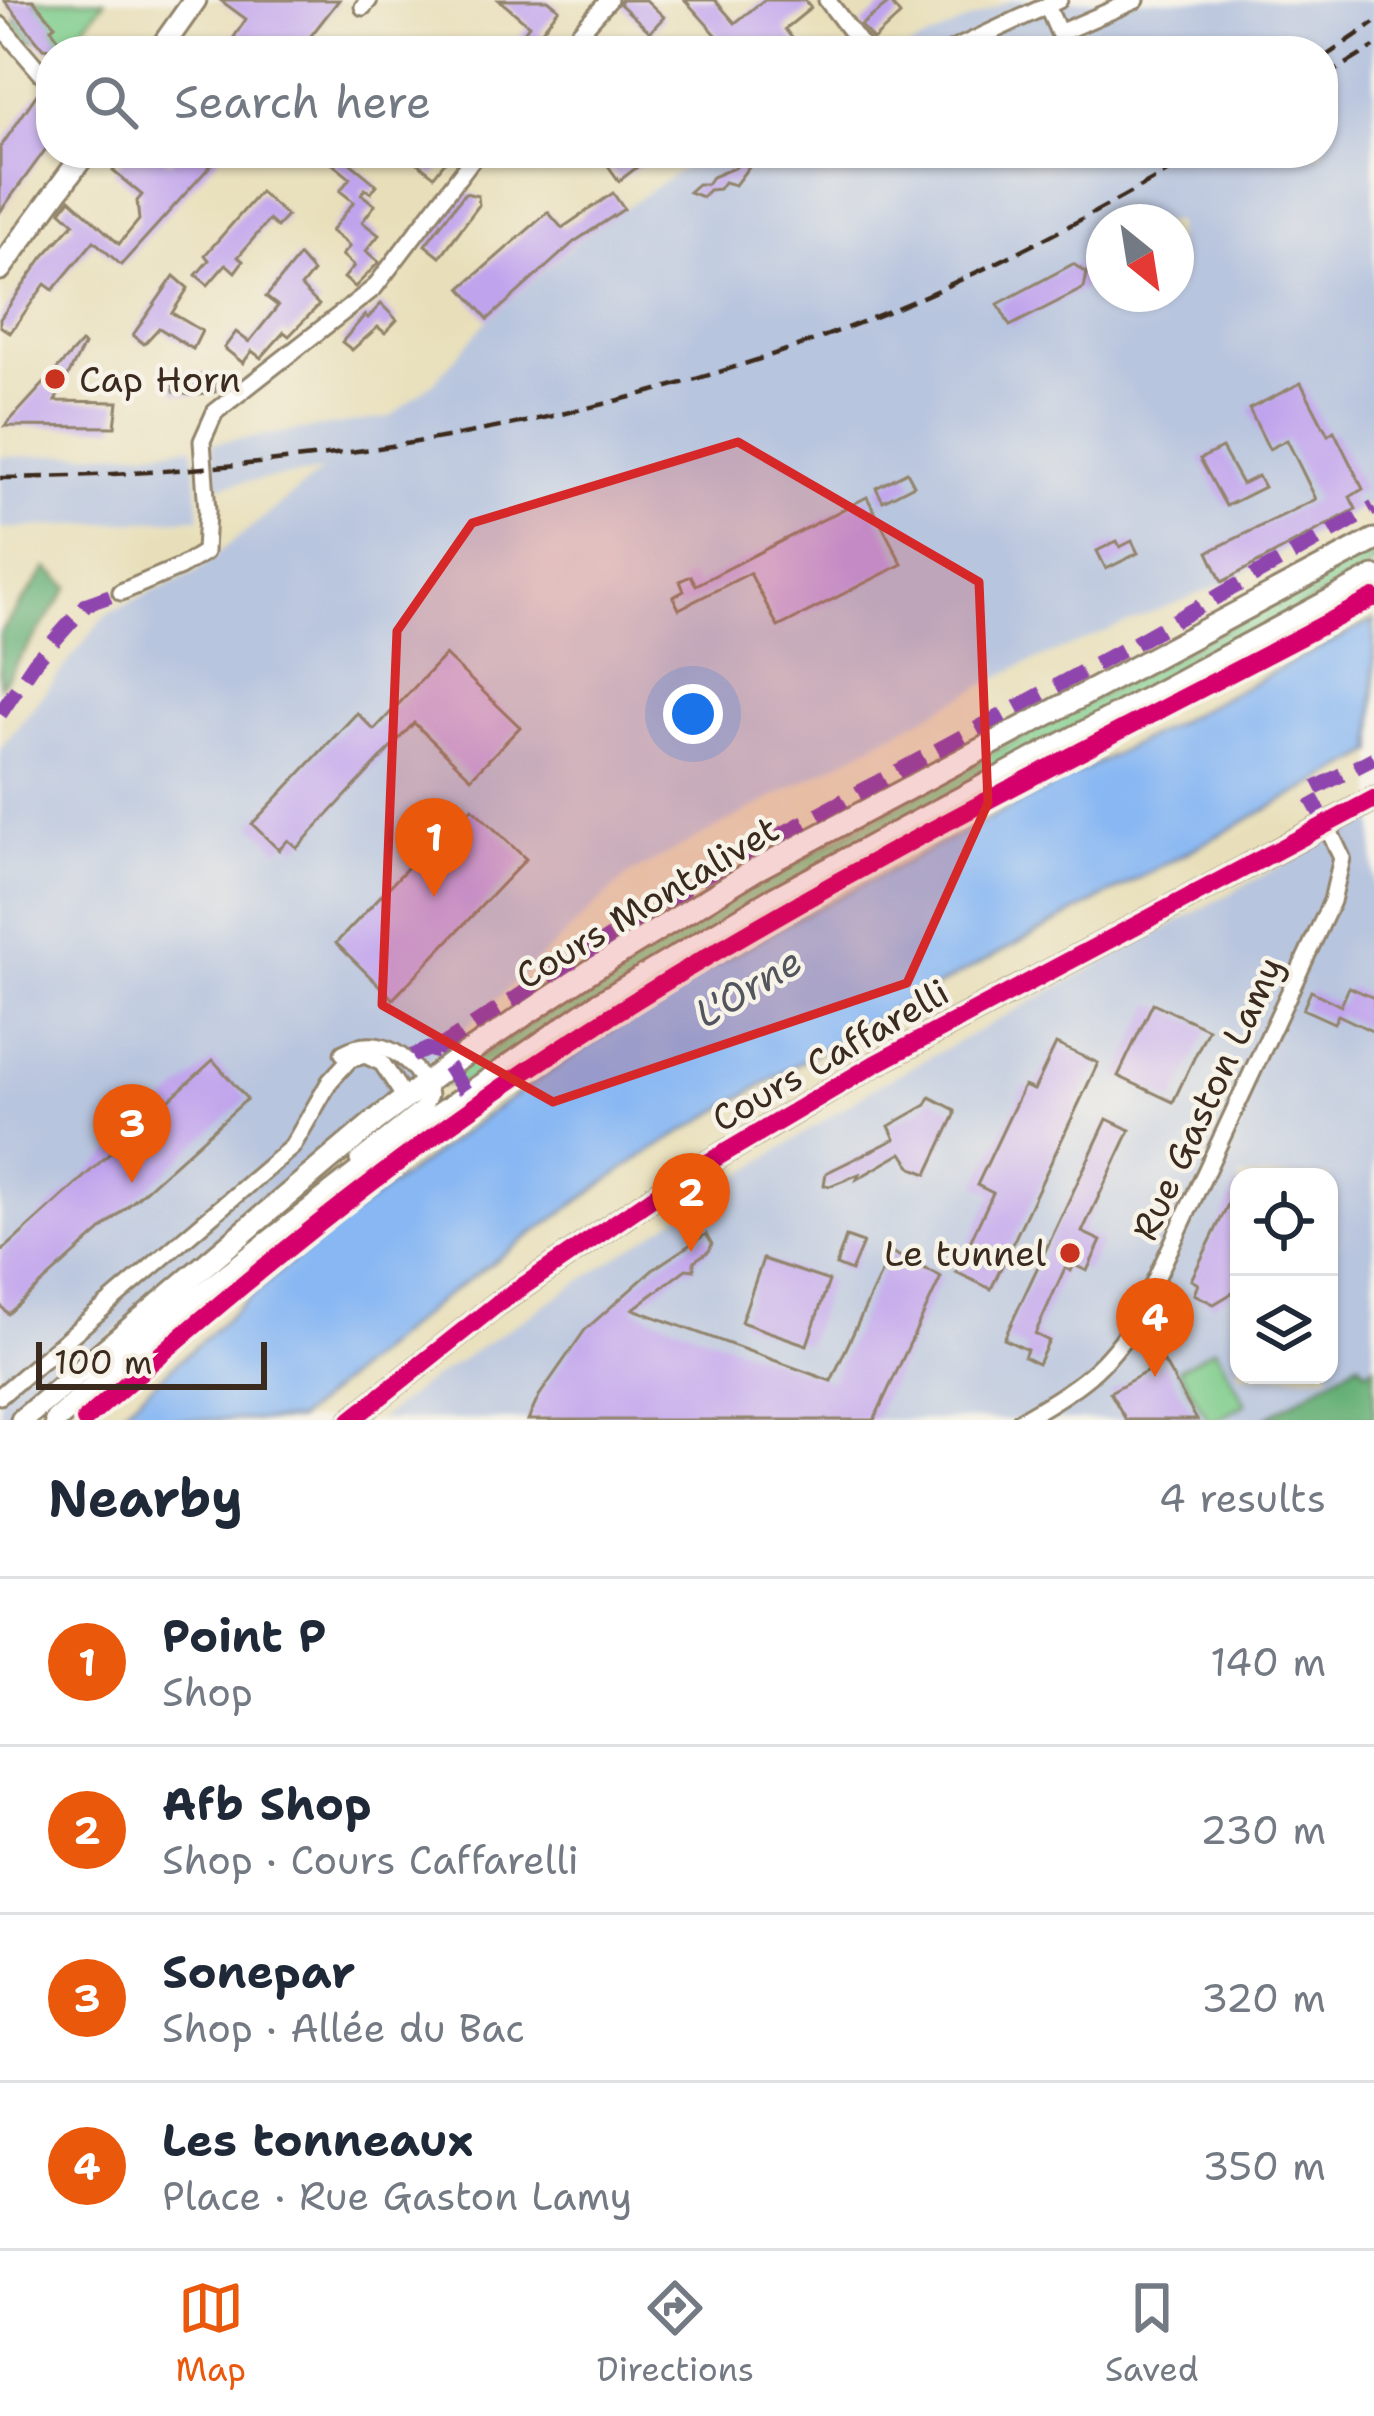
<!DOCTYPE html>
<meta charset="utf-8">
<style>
:root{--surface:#fff;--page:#f2f2f3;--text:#1f2937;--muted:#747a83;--line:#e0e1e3;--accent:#ea580c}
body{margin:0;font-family:"Shantell Sans",sans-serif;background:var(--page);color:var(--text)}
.controls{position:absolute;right:36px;bottom:36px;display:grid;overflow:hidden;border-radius:24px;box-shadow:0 3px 9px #0004}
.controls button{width:108px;height:108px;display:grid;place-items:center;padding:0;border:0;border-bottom:3px solid var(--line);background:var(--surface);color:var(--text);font:60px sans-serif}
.compass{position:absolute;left:1086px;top:204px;width:108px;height:108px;border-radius:50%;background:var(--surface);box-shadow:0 3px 9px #0004;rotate:150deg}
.scale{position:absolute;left:36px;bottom:30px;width:231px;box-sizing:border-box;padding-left:12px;border:6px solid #3b2a1e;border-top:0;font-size:33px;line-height:42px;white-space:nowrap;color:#3b2a1e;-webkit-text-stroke:9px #f7f3e8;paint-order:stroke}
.you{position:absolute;left:693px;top:714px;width:42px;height:42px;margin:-30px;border:9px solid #fff;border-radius:50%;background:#1a73e8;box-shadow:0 0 0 18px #1a73e833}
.badge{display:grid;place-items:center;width:78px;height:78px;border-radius:50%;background:var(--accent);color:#fff;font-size:39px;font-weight:700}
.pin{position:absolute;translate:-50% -99px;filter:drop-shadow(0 3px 6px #0008)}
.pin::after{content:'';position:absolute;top:63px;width:42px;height:36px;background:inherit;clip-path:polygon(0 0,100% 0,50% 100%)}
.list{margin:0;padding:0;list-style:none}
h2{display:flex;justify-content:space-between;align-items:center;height:156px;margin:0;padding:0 48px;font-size:51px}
h2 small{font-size:39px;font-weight:400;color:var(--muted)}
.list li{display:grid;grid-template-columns:78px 1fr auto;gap:36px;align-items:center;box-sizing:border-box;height:168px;padding:0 48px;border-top:3px solid var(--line)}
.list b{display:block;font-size:45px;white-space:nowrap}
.list p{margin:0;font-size:39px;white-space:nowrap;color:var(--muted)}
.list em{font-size:39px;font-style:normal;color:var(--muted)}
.icon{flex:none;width:66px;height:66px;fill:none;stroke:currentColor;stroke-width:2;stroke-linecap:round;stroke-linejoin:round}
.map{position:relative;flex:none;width:1374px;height:1420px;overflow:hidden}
.search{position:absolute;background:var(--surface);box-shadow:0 3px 9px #0004;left:36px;right:36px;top:36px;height:132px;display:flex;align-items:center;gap:30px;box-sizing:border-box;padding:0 42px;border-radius:48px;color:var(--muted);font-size:45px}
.sheet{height:828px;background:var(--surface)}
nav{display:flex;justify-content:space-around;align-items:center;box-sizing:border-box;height:168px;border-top:3px solid var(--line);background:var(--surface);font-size:33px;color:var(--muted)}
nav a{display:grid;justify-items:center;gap:6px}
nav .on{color:var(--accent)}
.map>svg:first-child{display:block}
.industrial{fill:#b8c5de;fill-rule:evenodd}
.green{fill:#7ecc8b;stroke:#5c7b54;stroke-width:3}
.forest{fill:#66b077;stroke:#506d4a;stroke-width:3}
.water{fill:#88b7f3;stroke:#627088;stroke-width:3}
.building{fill:#c0a3ed}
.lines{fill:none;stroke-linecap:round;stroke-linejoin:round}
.street-casing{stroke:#92846c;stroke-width:21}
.secondary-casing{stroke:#92846c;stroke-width:27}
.street{stroke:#fff;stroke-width:15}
.secondary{stroke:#fff;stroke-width:21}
.rail{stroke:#3b2a1e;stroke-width:4.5;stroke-dasharray:18 9;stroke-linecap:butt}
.quiet{stroke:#8e44ad;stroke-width:15;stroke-dasharray:30 15;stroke-linecap:butt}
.cycleway-casing{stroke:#f7f3e8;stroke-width:26}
.cycleway{stroke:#d6006c;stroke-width:18}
.marked{fill:#d62828;fill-opacity:0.2;stroke:#d62828;stroke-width:9;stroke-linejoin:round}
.poi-dot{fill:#c8321e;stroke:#f7f3e8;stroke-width:4.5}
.labels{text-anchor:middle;stroke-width:9;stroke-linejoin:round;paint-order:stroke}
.poi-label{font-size:36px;fill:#3b2a1e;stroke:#f7f3e8;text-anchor:start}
.street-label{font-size:36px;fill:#3b2a1e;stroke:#f7f3e8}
.water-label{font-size:39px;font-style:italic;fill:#52545e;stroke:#f7f3e8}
</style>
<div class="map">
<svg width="1374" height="1420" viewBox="0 0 1374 1420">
<rect width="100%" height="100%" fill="#f7f3e8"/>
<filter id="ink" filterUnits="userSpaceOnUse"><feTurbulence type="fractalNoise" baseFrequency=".00833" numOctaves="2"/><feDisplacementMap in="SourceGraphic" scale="24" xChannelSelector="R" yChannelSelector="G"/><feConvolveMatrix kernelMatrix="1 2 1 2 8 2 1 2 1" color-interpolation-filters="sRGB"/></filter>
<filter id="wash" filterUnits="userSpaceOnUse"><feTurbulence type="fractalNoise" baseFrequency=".004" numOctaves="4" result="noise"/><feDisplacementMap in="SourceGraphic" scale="48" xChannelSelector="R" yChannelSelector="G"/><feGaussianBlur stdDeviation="2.7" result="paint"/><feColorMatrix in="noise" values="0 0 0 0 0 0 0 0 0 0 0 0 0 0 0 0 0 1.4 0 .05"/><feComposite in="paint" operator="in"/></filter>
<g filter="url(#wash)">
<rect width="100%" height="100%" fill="#e8dfba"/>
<g class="industrial">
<path d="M1011 0H1374V501L1223 584 1018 667 630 874 405 1085 12 1420H0V749L106 614 195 572 322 471 217 486 212 443 390 417 434 382 488 320 576 242 705 153H1323V51H903ZM1104 222H1176V294H1104Z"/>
<polygon points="193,446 200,518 0,529 0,457 147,451"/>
<path d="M1374 815V1420H379L423 1385 873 1088ZM1239 1177H1329V1375H1239Z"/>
</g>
<g class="green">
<polygon points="34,0 104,0 105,1 65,49 51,29 32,42 14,22 37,5"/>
<path d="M1374 549V564L1341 585 467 1082 437 1085C734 881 1057 720 1374 549Z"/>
<polygon points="1215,1348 1246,1404 1217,1420 1208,1420 1179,1369"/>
</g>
<g class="forest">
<polygon points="47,568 69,587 0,687 0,633"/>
<polygon points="1359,1362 1366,1371 1374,1366 1374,1420 1263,1420"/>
</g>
<polygon class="water" points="1374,620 1374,752 841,1038 641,1157 441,1299 297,1420 113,1420 281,1270 346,1219 482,1118 662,996 796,919"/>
<g id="blocks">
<g class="building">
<polygon points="4,0 33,0 55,25 51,28 67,51 43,48"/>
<polygon points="220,0 339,0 299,51 256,51 234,37 246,19"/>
<polygon points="499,0 548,0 559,9 539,34 544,38 533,51 510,51 529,25"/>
<polygon points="621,0 646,0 664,17 650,32 620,4"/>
<polygon points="685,0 715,0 735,23 764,0 804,0 811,8 785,29 802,51 706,51 720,39"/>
<polygon points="890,2 900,15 873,40 861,25"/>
<polygon points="37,94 51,105 51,142 0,212 0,148"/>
<polygon points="129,153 159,153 170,163 179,153 222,153 121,265 94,241 53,290 45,284 10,333 0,326 0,319 43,257 74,223 61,211 70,199 119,244 139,220 137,201 142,195 113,171"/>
<polygon points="319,153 338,153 377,185 371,193 365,189 361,194 375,205 362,222 379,235 366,251 379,262 355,287 344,278 354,266 342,255 350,246 331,231 354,202 340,191 350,178"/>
<polygon points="405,153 452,153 434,176"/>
<polygon points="599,153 640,153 645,161 619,181"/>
<polygon points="744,153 759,153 735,185 724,182 719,189 709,190 702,197 689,192 698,184 707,184 712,177 736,167"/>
<polygon points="260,192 287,216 277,227 269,220 238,257 243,261 235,272 226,264 208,285 196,275 209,260 205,255"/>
<polygon points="465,193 478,196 479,205 440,257 425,245"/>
<polygon points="613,193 624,209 574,242 488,319 461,288 548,212 562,228"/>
<polygon points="299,256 313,272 301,287 319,305 289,336 284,332 261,358 252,351 243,363 224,348 236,332 249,342 278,306 266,297"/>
<polygon points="1073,264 1087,273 1084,288 1010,326 998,304"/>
<polygon points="174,276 188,288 172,313 202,331 193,349 159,328 144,344 133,335"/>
<polygon points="381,304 397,320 385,333 378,327 352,350 342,342 365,315 368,318"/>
<polygon points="81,343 84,345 55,401 118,402 115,427 5,426"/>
<polygon points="212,374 215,392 190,395 174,392 173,379"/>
<polygon points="1301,383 1328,435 1334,431 1363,489 1350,497 1356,509 1222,582 1208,552 1316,499 1287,440 1269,449 1249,409"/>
<polygon points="1222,448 1242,484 1258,476 1264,487 1226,506 1200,459"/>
<polygon points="907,472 914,485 883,501 876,488"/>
<polygon points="867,497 902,564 778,627 750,573 679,609 673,597 684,591 680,581 691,576 696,585"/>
<polygon points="1117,541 1120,547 1132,541 1138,553 1106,569 1097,551"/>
<polygon points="445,655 520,727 471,778 414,723 297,848 288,840 279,850 252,824 357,713 374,730"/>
<polygon points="472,808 526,859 393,999 336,943 432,842 436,846"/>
<polygon points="1349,987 1374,998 1374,1032 1338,1015 1334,1023 1303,1009 1311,991 1341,1006"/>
<polygon points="1153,1003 1208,1029 1173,1102 1118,1076"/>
<polygon points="1056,1044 1098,1063 991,1289 956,1272 993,1193 977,1185 1024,1086 1034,1090"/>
<polygon points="213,1060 247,1099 8,1314 0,1305 0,1253"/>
<polygon points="930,1097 955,1110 955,1115 927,1174 912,1168 902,1153 857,1179 859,1174 830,1186 824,1185 826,1173 895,1139 889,1126 926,1105"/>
<polygon points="1107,1119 1130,1130 1082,1232 1101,1241 1087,1271 1074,1265 1071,1271 1065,1268 1035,1334 1049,1341 1038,1364 1024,1357 1027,1350 1004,1339"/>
<polygon points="1239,1182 1239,1289 1214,1304 1194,1294 1198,1284 1191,1280"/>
<polygon points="706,1234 712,1244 709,1251 694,1261 694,1270 686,1269 633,1309 831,1381 891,1252 941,1277 874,1420 528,1420 539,1396 585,1330 655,1268"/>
<polygon points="846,1237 863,1243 851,1271 836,1265"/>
<polygon points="763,1259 829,1281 807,1345 741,1322"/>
<polygon points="1164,1362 1197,1420 1126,1420 1110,1392"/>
</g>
</g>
</g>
<g filter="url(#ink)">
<use href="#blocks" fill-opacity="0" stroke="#92846c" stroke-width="3"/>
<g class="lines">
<defs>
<g id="street">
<polyline points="827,0 866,51"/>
<polyline points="1047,6 1059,33 1136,0"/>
<polyline points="363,7 369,0"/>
<polyline points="0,25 42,74"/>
<polyline points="563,51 609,0"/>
<polyline points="950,51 1059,0"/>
<polyline points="121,592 180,567 205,552 207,511 202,441 215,412 374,288 477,153"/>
<path d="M343 1053C380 1032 416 1059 429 1095L423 1108 358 1160"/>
<polyline points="0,1396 292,1147 330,1081 350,1059 365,1055 382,1063 405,1098"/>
<path d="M1021 1420C1075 1390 1107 1369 1139 1315L1332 901 1342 858 1326 824"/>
</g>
<g id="secondary">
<polyline points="159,51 195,0"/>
<polyline points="0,269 85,153"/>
<polyline points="22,1420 374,1122 448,1066 592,970 755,870 1374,540"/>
<polyline points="56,1420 172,1318 374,1160 596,1005 771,900 1374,577"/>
<polyline points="351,1420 497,1304 677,1181 875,1064 1374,799"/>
</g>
</defs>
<use href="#street" class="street-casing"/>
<use href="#secondary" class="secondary-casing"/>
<use href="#street" class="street"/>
<use href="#secondary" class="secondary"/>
<g class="rail">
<polyline points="1323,58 1374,23"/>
<polyline points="1323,78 1374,47"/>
<path d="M0 478C287 473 580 431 849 327 970 281 1088 218 1200 153"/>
</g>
<g class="quiet">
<polyline points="0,714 35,662 87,604 121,592"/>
<polyline points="1326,824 1308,792 1374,758"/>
<polyline points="435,1050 706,875 1128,647 1374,508"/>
<polyline points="412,1056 428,1049 438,1052 476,1107"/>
</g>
<defs>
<g id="cycleway">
<path d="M85 1420C238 1286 393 1157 564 1046 820 878 1103 742 1374 598"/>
<polyline points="351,1420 497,1304 677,1181 875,1064 1374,799"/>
</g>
</defs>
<use href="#cycleway" class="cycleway-casing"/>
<use href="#cycleway" class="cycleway"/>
</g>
</g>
<path class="marked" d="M738 442 979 582 988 803 907 983 553 1102 382 1005 397 631 472 523Z"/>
<g class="poi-dot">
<circle cx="55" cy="379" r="12"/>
<circle cx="1070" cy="1253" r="12"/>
</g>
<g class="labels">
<g class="poi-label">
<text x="79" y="392">Cap Horn</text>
<text x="1046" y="1266" text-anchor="end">Le tunnel</text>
</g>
<g class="street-label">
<text transform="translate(647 902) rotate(-31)" y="13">Cours Montalivet</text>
<text transform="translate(830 1055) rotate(-30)" y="13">Cours Caffarelli</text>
<text transform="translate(1207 1098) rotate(-65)" y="13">Rue Gaston Lamy</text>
</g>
<g class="water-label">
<text transform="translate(748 987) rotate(-31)" y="14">L'Orne</text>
</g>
</g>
</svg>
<div class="controls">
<button><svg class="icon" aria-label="locate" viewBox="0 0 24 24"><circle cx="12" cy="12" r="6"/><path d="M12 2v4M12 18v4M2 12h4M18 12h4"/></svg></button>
<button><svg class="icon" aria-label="layers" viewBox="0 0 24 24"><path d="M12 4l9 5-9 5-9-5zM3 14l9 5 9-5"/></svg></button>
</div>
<svg class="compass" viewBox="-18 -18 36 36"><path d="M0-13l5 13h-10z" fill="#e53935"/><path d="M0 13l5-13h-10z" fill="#747a83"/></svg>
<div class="scale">100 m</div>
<div class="you"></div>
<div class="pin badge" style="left:434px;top:897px">1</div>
<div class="pin badge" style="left:691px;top:1252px">2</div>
<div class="pin badge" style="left:132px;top:1183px">3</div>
<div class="pin badge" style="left:1155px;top:1377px">4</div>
<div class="search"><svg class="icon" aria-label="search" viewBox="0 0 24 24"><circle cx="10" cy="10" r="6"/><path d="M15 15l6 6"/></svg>Search here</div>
</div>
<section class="sheet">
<h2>Nearby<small>4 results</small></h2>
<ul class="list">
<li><span class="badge">1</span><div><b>Point P</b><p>Shop</p></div><em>140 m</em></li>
<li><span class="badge">2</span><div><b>Afb Shop</b><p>Shop · Cours Caffarelli</p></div><em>230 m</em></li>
<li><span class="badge">3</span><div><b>Sonepar</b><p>Shop · Allée du Bac</p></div><em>320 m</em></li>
<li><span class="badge">4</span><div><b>Les tonneaux</b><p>Place · Rue Gaston Lamy</p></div><em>350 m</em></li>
</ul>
</section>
<nav>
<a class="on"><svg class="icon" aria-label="map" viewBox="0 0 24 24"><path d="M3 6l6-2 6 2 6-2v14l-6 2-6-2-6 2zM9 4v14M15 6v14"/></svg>Map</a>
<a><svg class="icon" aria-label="directions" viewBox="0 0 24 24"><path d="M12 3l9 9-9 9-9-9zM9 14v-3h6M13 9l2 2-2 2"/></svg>Directions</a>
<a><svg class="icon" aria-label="saved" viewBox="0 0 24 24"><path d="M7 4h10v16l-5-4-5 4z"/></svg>Saved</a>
</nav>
